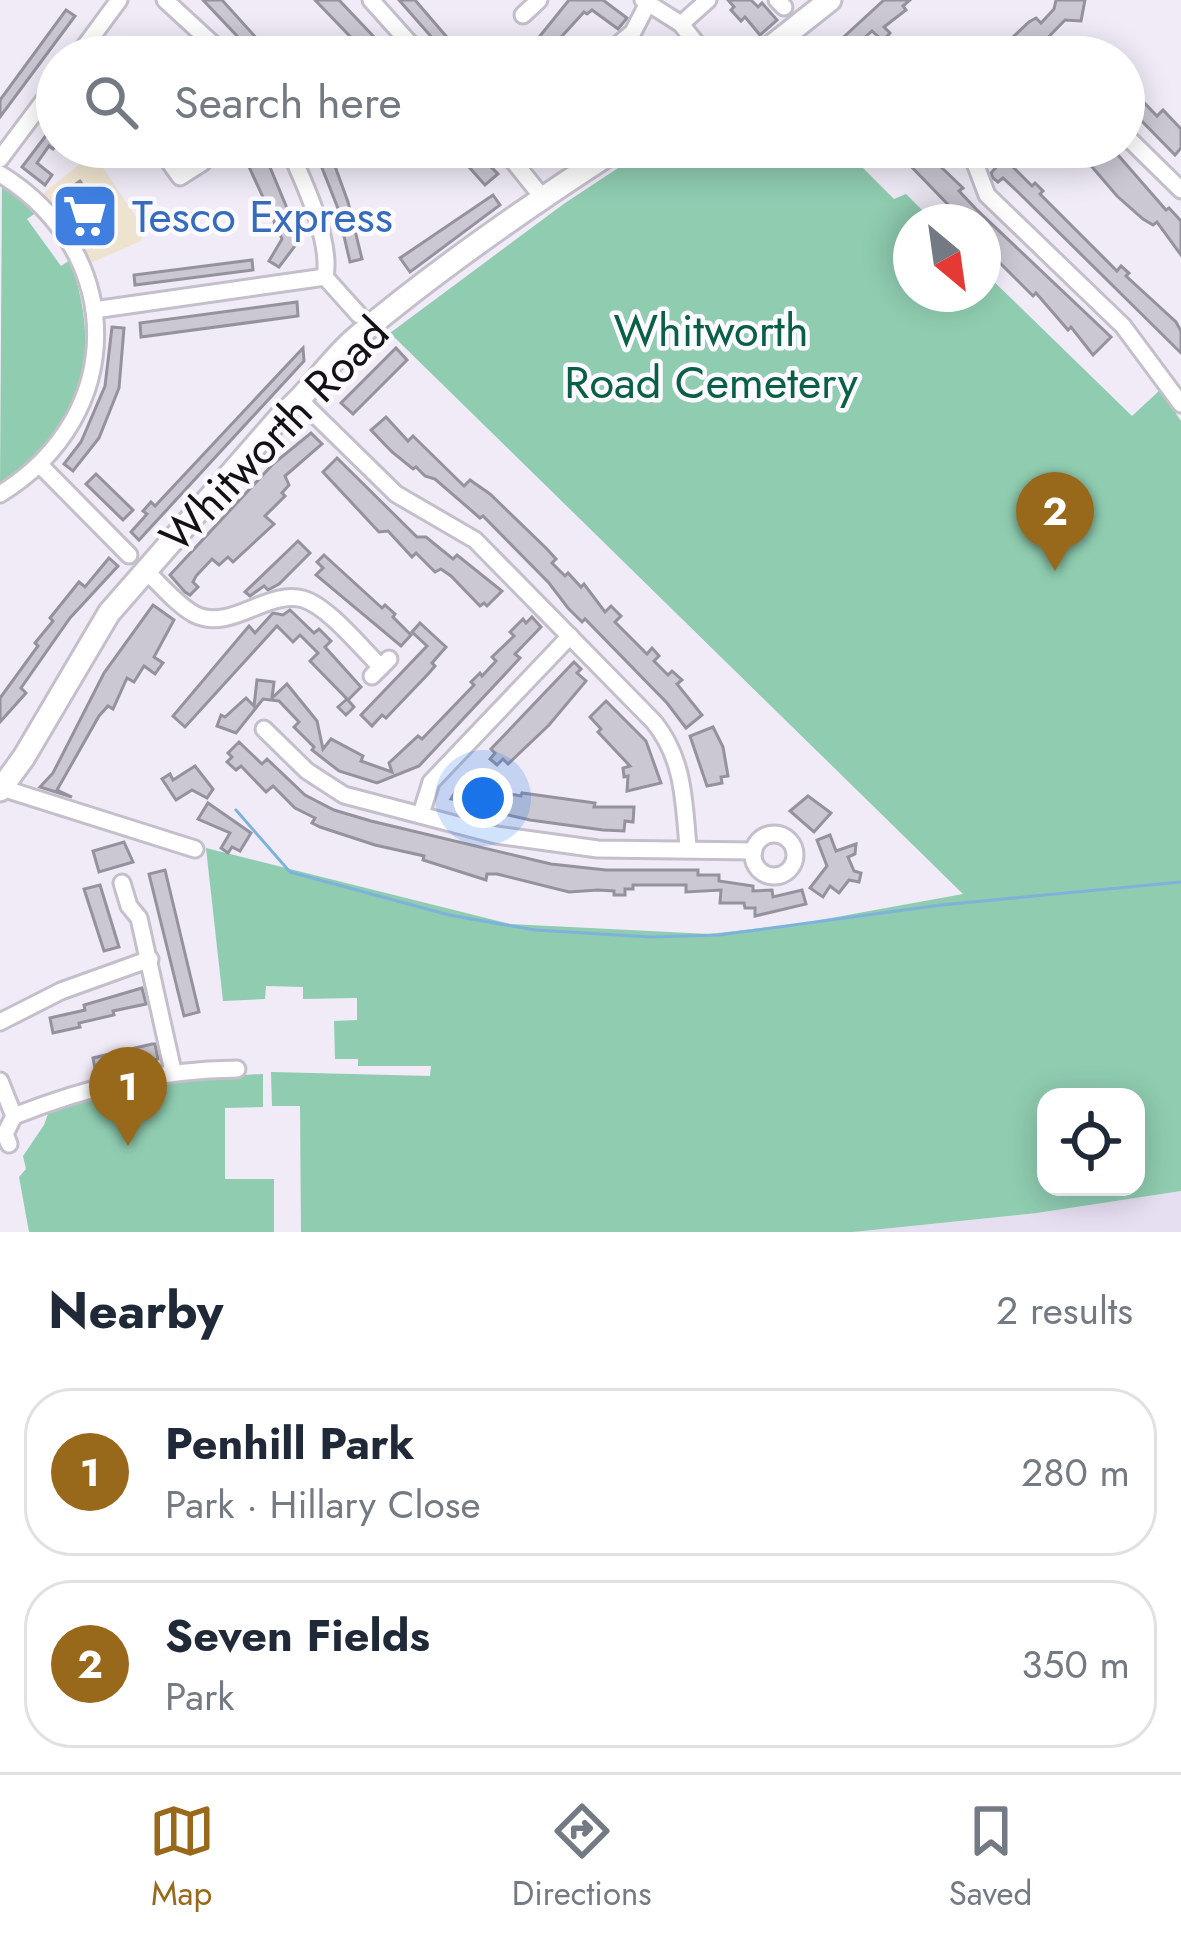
<!DOCTYPE html>
<meta charset="utf-8">
<style>
:root{--surface:#fff;--page:#f6f6f7;--text:#1f2937;--muted:#747a83;--line:#e0e1e3;--accent:#99691b}
body{margin:0;font-family:Jost,sans-serif;background:var(--page);color:var(--text)}
.controls{position:absolute;right:36px;bottom:36px;display:grid;overflow:hidden;border-radius:24px;box-shadow:0 6px 30px #0003}
.controls button{width:108px;height:108px;display:grid;place-items:center;padding:0;border:0;border-bottom:3px solid var(--line);background:var(--surface);color:var(--text);font:60px sans-serif}
.compass{position:absolute;left:893px;top:204px;width:108px;height:108px;border-radius:50%;background:var(--surface);box-shadow:0 6px 30px #0003;rotate:151deg}
.you{position:absolute;left:483px;top:798px;width:42px;height:42px;margin:-30px;border:9px solid #fff;border-radius:50%;background:#1a73e8;box-shadow:0 0 0 18px #1a73e833}
.badge{display:grid;place-items:center;width:78px;height:78px;border-radius:50%;background:var(--accent);color:#fff;font-size:39px;font-weight:700}
.pin{position:absolute;translate:-50% -99px;filter:drop-shadow(0 3px 6px #0008)}
.pin::after{content:'';position:absolute;top:63px;width:42px;height:36px;background:inherit;clip-path:polygon(0 0,100% 0,50% 100%)}
.list{margin:0;padding:0;list-style:none}
h2{display:flex;justify-content:space-between;align-items:center;height:156px;margin:0;padding:0 48px;font-size:51px}
h2 small{font-size:39px;font-weight:400;color:var(--muted)}
.list li{display:grid;grid-template-columns:78px 1fr auto;gap:36px;align-items:center;box-sizing:border-box;height:168px;margin:0 24px 24px;padding:0 24px;border:3px solid var(--line);border-radius:48px}
.list b{display:block;font-size:45px;white-space:nowrap}
.list p{margin:0;font-size:39px;white-space:nowrap;color:var(--muted)}
.list em{font-size:39px;font-style:normal;color:var(--muted)}
.icon{flex:none;width:66px;height:66px;fill:none;stroke:currentColor;stroke-width:2;stroke-linecap:round;stroke-linejoin:round}
.map{position:relative;flex:none;width:1181px;height:1232px;overflow:hidden}
.search{position:absolute;background:var(--surface);box-shadow:0 6px 30px #0003;left:36px;right:36px;top:36px;height:132px;display:flex;align-items:center;gap:30px;box-sizing:border-box;padding:0 42px;border-radius:66px;color:var(--muted);font-size:45px}
.sheet{height:540px;background:var(--surface)}
nav{display:flex;justify-content:space-around;align-items:center;box-sizing:border-box;height:168px;border-top:3px solid var(--line);background:var(--surface);font-size:33px;color:var(--muted)}
nav a{display:grid;justify-items:center;gap:6px}
nav .on{color:var(--accent)}
.map>svg:first-child{display:block}
.commercial{fill:#ede3ce}
.built{fill:#e6def1}
.green{fill:#8fccb0;fill-rule:evenodd}
.lines{fill:none;stroke-linecap:round;stroke-linejoin:round}
.stream{stroke:#7db2db;stroke-width:3}
.building{fill:#cbc8d4;stroke:#95929e;stroke-width:3}
.minor-casing{stroke:#c4bfcb;stroke-width:21}
.major-casing{stroke:#c4bfcb;stroke-width:27}
.minor{stroke:#fff;stroke-width:15}
.major{stroke:#fff;stroke-width:21}
.labels{text-anchor:middle;stroke-width:9;stroke-linejoin:round;paint-order:stroke}
.shop-label{font-size:45px;fill:#366cbe;stroke:#fcfaff;text-anchor:start}
.park-label{font-size:45px;fill:#096044;stroke:#fcfaff}
.street-label{font-size:45px;fill:#131115;stroke:#fcfaff}
</style>
<div class="map">
<svg width="1181" height="1232" viewBox="0 0 1181 1232">
<rect width="100%" height="100%" fill="#f0ebf7"/>
<polygon class="commercial" points="89,157 99,162 140,223 143,234 141,241 88,264 66,227 40,196"/>
<polygon class="built" points="1181,1191 1181,1232 853,1232 1037,1213"/>
<g class="green">
<path d="M650 147H842L894 199 906 194 934 222H911V294H983V271L1132 416 1160 390 1181 421V1191L1037 1213 853 1232H301L300 1106H272L271 1072 430 1076 431 1066H358V1059H335L334 1021 357 1020V998L303 999V987L266 986 265 999 223 1001 206 848 510 924 709 934 798 924 963 894 390 333 565 203ZM1046 1097H1136V1187H1046Z"/>
<path d="M2 187 37 212 27 219 61 266 70 260C93 325 95 399 43 452 30 465 14 476 0 488Z"/>
<path d="M263 1074V1107L225 1108V1179H274V1232H29L19 1177 26 1169 23 1156 44 1125 49 1111C122 1084 186 1077 263 1074Z"/>
</g>
<g class="lines">
<polyline class="stream" points="236,810 290,872 449,915 535,930 651,937 719,935 941,905 1181,882"/>
</g>
<g class="building">
<polygon points="203,0 222,0 269,52 257,57"/>
<polygon points="315,0 339,0 393,57 370,57"/>
<polygon points="399,0 415,0 464,57 449,57"/>
<polygon points="569,0 603,0 627,18 618,29 592,10 587,14 584,12 543,57 523,57"/>
<polygon points="728,0 751,0 758,7 762,3 777,20 760,35 745,17 741,21 731,10 734,7"/>
<polygon points="884,0 910,0 903,6 906,10 884,27 890,33 883,41 872,31 843,57 822,57"/>
<polygon points="1056,0 1085,0 1081,21 1065,20 1029,57 997,57 1002,52 999,50 1029,22 1036,18 1041,23 1054,9"/>
<polygon points="66,10 75,16 0,117 0,100"/>
<polygon points="1124,68 1135,78 1130,83 1135,87 1132,90 1157,116 1163,110 1181,129 1181,148 1175,155 1129,108 1124,113"/>
<polygon points="57,121 57,144 53,149 49,146 37,163 52,175 45,185 22,167"/>
<polygon points="240,147 258,147 267,160 291,218 276,224 301,238 279,267 269,261 282,239"/>
<polygon points="322,147 328,147 348,202 362,259 350,262 337,206 315,150"/>
<polygon points="451,147 482,147 476,152 498,174 485,185"/>
<polygon points="876,147 905,147 910,152 920,147 963,188 959,191 977,210 1111,337 1093,355 1071,327 1068,330 1036,293 1033,296 983,246 983,222 965,222 898,153 890,162"/>
<polygon points="1009,147 1015,147 1025,156 1014,168 1032,186 1035,183 1043,191 1040,194 1117,271 1121,266 1129,273 1126,276 1176,322 1181,331 1181,353 1019,193 1003,178 998,182 993,178 991,173 1007,155 1004,152"/>
<polygon points="1075,147 1111,147 1166,210 1169,208 1181,221 1181,255 1157,222 1153,225 1143,219 1117,196"/>
<polygon points="80,181 115,231 92,247 57,197"/>
<polygon points="493,195 500,205 410,272 400,258"/>
<polygon points="252,260 253,270 135,285 134,275"/>
<polygon points="297,302 298,316 141,337 140,323"/>
<polygon points="112,327 124,328 119,388 99,438 73,471 64,464 81,442 105,386"/>
<polygon points="303,348 304,361 139,540 131,532 147,514 143,511 151,502 155,506"/>
<polygon points="396,348 407,360 353,414 341,403"/>
<polygon points="386,417 408,441 413,436 464,486 470,480 490,494 547,549 556,559 552,563 565,576 568,573 581,587 584,584 605,612 611,606 621,616 615,622 647,654 652,648 659,656 654,661 668,675 672,671 682,680 677,684 702,715 686,728 667,703 585,619 582,622 568,608 549,583 483,516 480,518 435,479 425,476 416,467 413,469 392,452 371,430"/>
<polygon points="311,433 322,444 285,476 289,485 282,493 285,496 265,516 274,524 233,562 228,557 219,565 212,559 196,576 193,582 198,587 190,595 185,592 170,575 273,464"/>
<polygon points="337,458 417,537 426,537 453,559 457,555 502,591 487,606 484,603 480,606 451,576 441,569 435,572 416,553 412,557 388,531 379,532 323,472"/>
<polygon points="96,474 133,510 123,520 86,484"/>
<polygon points="298,541 310,553 279,584 268,590 264,586 250,596 245,592"/>
<polygon points="324,555 382,608 385,605 395,614 393,617 411,635 401,646 316,575 323,568 317,562"/>
<polygon points="109,558 118,566 70,618 21,688 26,693 0,722 0,698 38,646 35,643 53,621 50,618 79,582 85,587"/>
<polygon points="153,605 174,620 154,657 163,663 155,674 144,666 134,682 127,678 113,709 108,706 99,716 57,790 72,797 40,787 53,773 104,673"/>
<polygon points="290,610 314,633 319,629 331,641 325,647 361,687 348,700 354,707 346,715 338,707 347,699 310,661 318,653 300,635 293,642 277,626 185,727 173,716 249,626 255,633 273,613 283,615"/>
<polygon points="532,617 541,627 515,654 520,658 419,766 377,783 339,771 312,750 314,747 294,727 299,722 279,701 263,699 236,733 217,726 221,715 225,717 246,698 254,706 257,680 274,682 272,698 287,684 317,721 323,749 331,739 363,756 361,761 392,772 389,763 418,736 422,739 474,685 471,682 480,673 482,676 496,661 492,657 514,636 510,632 523,619 526,623"/>
<polygon points="420,623 446,647 432,663 435,666 429,673 386,718 382,715 372,726 361,715 427,646 412,632"/>
<polygon points="574,662 581,669 577,673 586,681 549,725 508,764 503,759 497,765 490,759 495,753 491,749"/>
<polygon points="606,701 646,741 661,783 627,791 628,776 624,777 623,768 630,766 598,732 601,729 590,717"/>
<polygon points="713,727 723,747 728,776 721,777 722,783 707,786 690,736"/>
<polygon points="239,742 262,764 267,759 305,795 334,810 371,821 551,864 606,870 698,870 698,875 719,875 719,881 753,886 753,891 772,890 773,897 802,890 806,904 755,916 755,908 745,908 744,903 720,903 721,890 686,892 686,885 633,885 633,889 625,889 625,895 614,895 614,891 598,890 569,892 497,874 487,874 486,880 423,860 424,856 375,845 320,827 312,823 315,818 295,808 273,786 266,792 241,766 236,770 227,762 232,757 228,753"/>
<polygon points="195,766 213,789 207,798 192,790 176,800 162,779 170,774 173,780"/>
<polygon points="465,776 494,791 521,796 522,793 595,803 594,807 634,807 633,822 625,821 624,831 603,830 530,820 472,807 473,803 451,799"/>
<polygon points="808,796 831,813 814,832 790,811"/>
<polygon points="208,803 251,833 240,851 232,847 228,853 221,848 230,833 198,819"/>
<polygon points="830,835 836,851 856,844 855,854 848,857 854,871 861,873 859,882 849,880 839,893 830,886 823,897 810,888 827,866 817,840"/>
<polygon points="124,842 133,862 99,872 93,851"/>
<polygon points="165,870 199,1012 184,1016 149,874"/>
<polygon points="100,885 119,947 104,951 84,889"/>
<polygon points="142,988 146,1004 113,1011 114,1015 79,1023 80,1027 53,1033 50,1018 85,1010 84,1005"/>
<polygon points="152,1044 155,1044 158,1059 96,1074 93,1058"/>
</g>
<g class="lines">
<defs>
<g id="minor">
<polyline points="165,0 227,57"/>
<polyline points="371,0 422,57"/>
<polyline points="643,0 681,24 707,57"/>
<polyline points="777,0 784,7"/>
<polyline points="523,15 539,0"/>
<polyline points="681,24 708,0"/>
<polyline points="77,57 119,0"/>
<polyline points="618,57 619,44 633,32 649,1"/>
<polyline points="1060,57 1066,50"/>
<polyline points="1124,134 1181,190"/>
<polyline points="172,147 165,156 180,177 202,163 203,157 196,147"/>
<path d="M288 147C303 180 332 241 325 277L359 315"/>
<polyline points="502,147 543,198"/>
<polyline points="950,147 976,152"/>
<polyline points="978,147 975,163 987,195 1123,326 1181,404"/>
<polyline points="0,159 57,83"/>
<path d="M0 174C127 252 128 416 0 494"/>
<polyline points="94,310 325,277"/>
<path d="M302 402 396 494 475 540 654 722C684 759 684 802 688 847"/>
<polyline points="40,465 129,555"/>
<path d="M145 570C160 584 176 604 194 614 230 633 267 589 303 599 328 606 362 649 381 667"/>
<polyline points="372,676 389,659"/>
<polyline points="264,729 307,771 344,795 496,835 598,849 754,851"/>
<polyline points="2,788 195,849"/>
<polyline points="421,814 431,782 570,636"/>
<circle cx="774" cy="855" r="21"/>
<polyline points="122,883 129,906 139,918 173,1071"/>
<polyline points="0,1022 61,991 150,959"/>
<polyline points="0,1081 14,1116 5,1134 9,1144"/>
<path d="M14 1116C87 1087 158 1070 237 1069"/>
</g>
<g id="major">
<polyline points="758,57 830,0"/>
<path d="M0 790 24 757 109 613 282 415C311 392 329 360 358 336 440 267 530 205 620 147"/>
</g>
</defs>
<use href="#minor" class="minor-casing"/>
<use href="#major" class="major-casing"/>
<use href="#minor" class="minor"/>
<use href="#major" class="major"/>
</g>
<defs>
<symbol id="supermarket-square" viewBox="-11 -11 22 22"><rect x="-9" y="-9" width="18" height="18" rx="4" fill="#3f7fe0" stroke="#fcfaff"/><path d="M-6-5.5h2.5l.6 2H6L4.5 2H-2.5L-4.4-4H-6ZM-1.5 3.2a1.3 1.3 0 1 0 .1 0ZM3 3.2a1.3 1.3 0 1 0 .1 0Z" fill="#fff"/></symbol>
</defs>
<g fill-rule="evenodd">
<use href="#supermarket-square" x="47" y="178" width="76" height="76"/>
</g>
<g class="labels">
<g class="shop-label">
<text x="132" y="232">Tesco Express</text>
</g>
<g class="park-label">
<text x="711" y="346">Whitworth<tspan x="711" dy="52">Road Cemetery</tspan></text>
</g>
<g class="street-label">
<text transform="translate(274 434) rotate(-46)" y="16">Whitworth Road</text>
</g>
</g>
</svg>
<div class="controls">
<button><svg class="icon" aria-label="locate" viewBox="0 0 24 24"><circle cx="12" cy="12" r="6"/><path d="M12 2v4M12 18v4M2 12h4M18 12h4"/></svg></button>
</div>
<svg class="compass" viewBox="-18 -18 36 36"><path d="M0-13l5 13h-10z" fill="#e53935"/><path d="M0 13l5-13h-10z" fill="#747a83"/></svg>
<div class="you"></div>
<div class="pin badge" style="left:128px;top:1146px">1</div>
<div class="pin badge" style="left:1055px;top:571px">2</div>
<div class="search"><svg class="icon" aria-label="search" viewBox="0 0 24 24"><circle cx="10" cy="10" r="6"/><path d="M15 15l6 6"/></svg>Search here</div>
</div>
<section class="sheet">
<h2>Nearby<small>2 results</small></h2>
<ul class="list">
<li><span class="badge">1</span><div><b>Penhill Park</b><p>Park · Hillary Close</p></div><em>280 m</em></li>
<li><span class="badge">2</span><div><b>Seven Fields</b><p>Park</p></div><em>350 m</em></li>
</ul>
</section>
<nav>
<a class="on"><svg class="icon" aria-label="map" viewBox="0 0 24 24"><path d="M3 6l6-2 6 2 6-2v14l-6 2-6-2-6 2zM9 4v14M15 6v14"/></svg>Map</a>
<a><svg class="icon" aria-label="directions" viewBox="0 0 24 24"><path d="M12 3l9 9-9 9-9-9zM9 14v-3h6M13 9l2 2-2 2"/></svg>Directions</a>
<a><svg class="icon" aria-label="saved" viewBox="0 0 24 24"><path d="M7 4h10v16l-5-4-5 4z"/></svg>Saved</a>
</nav>
